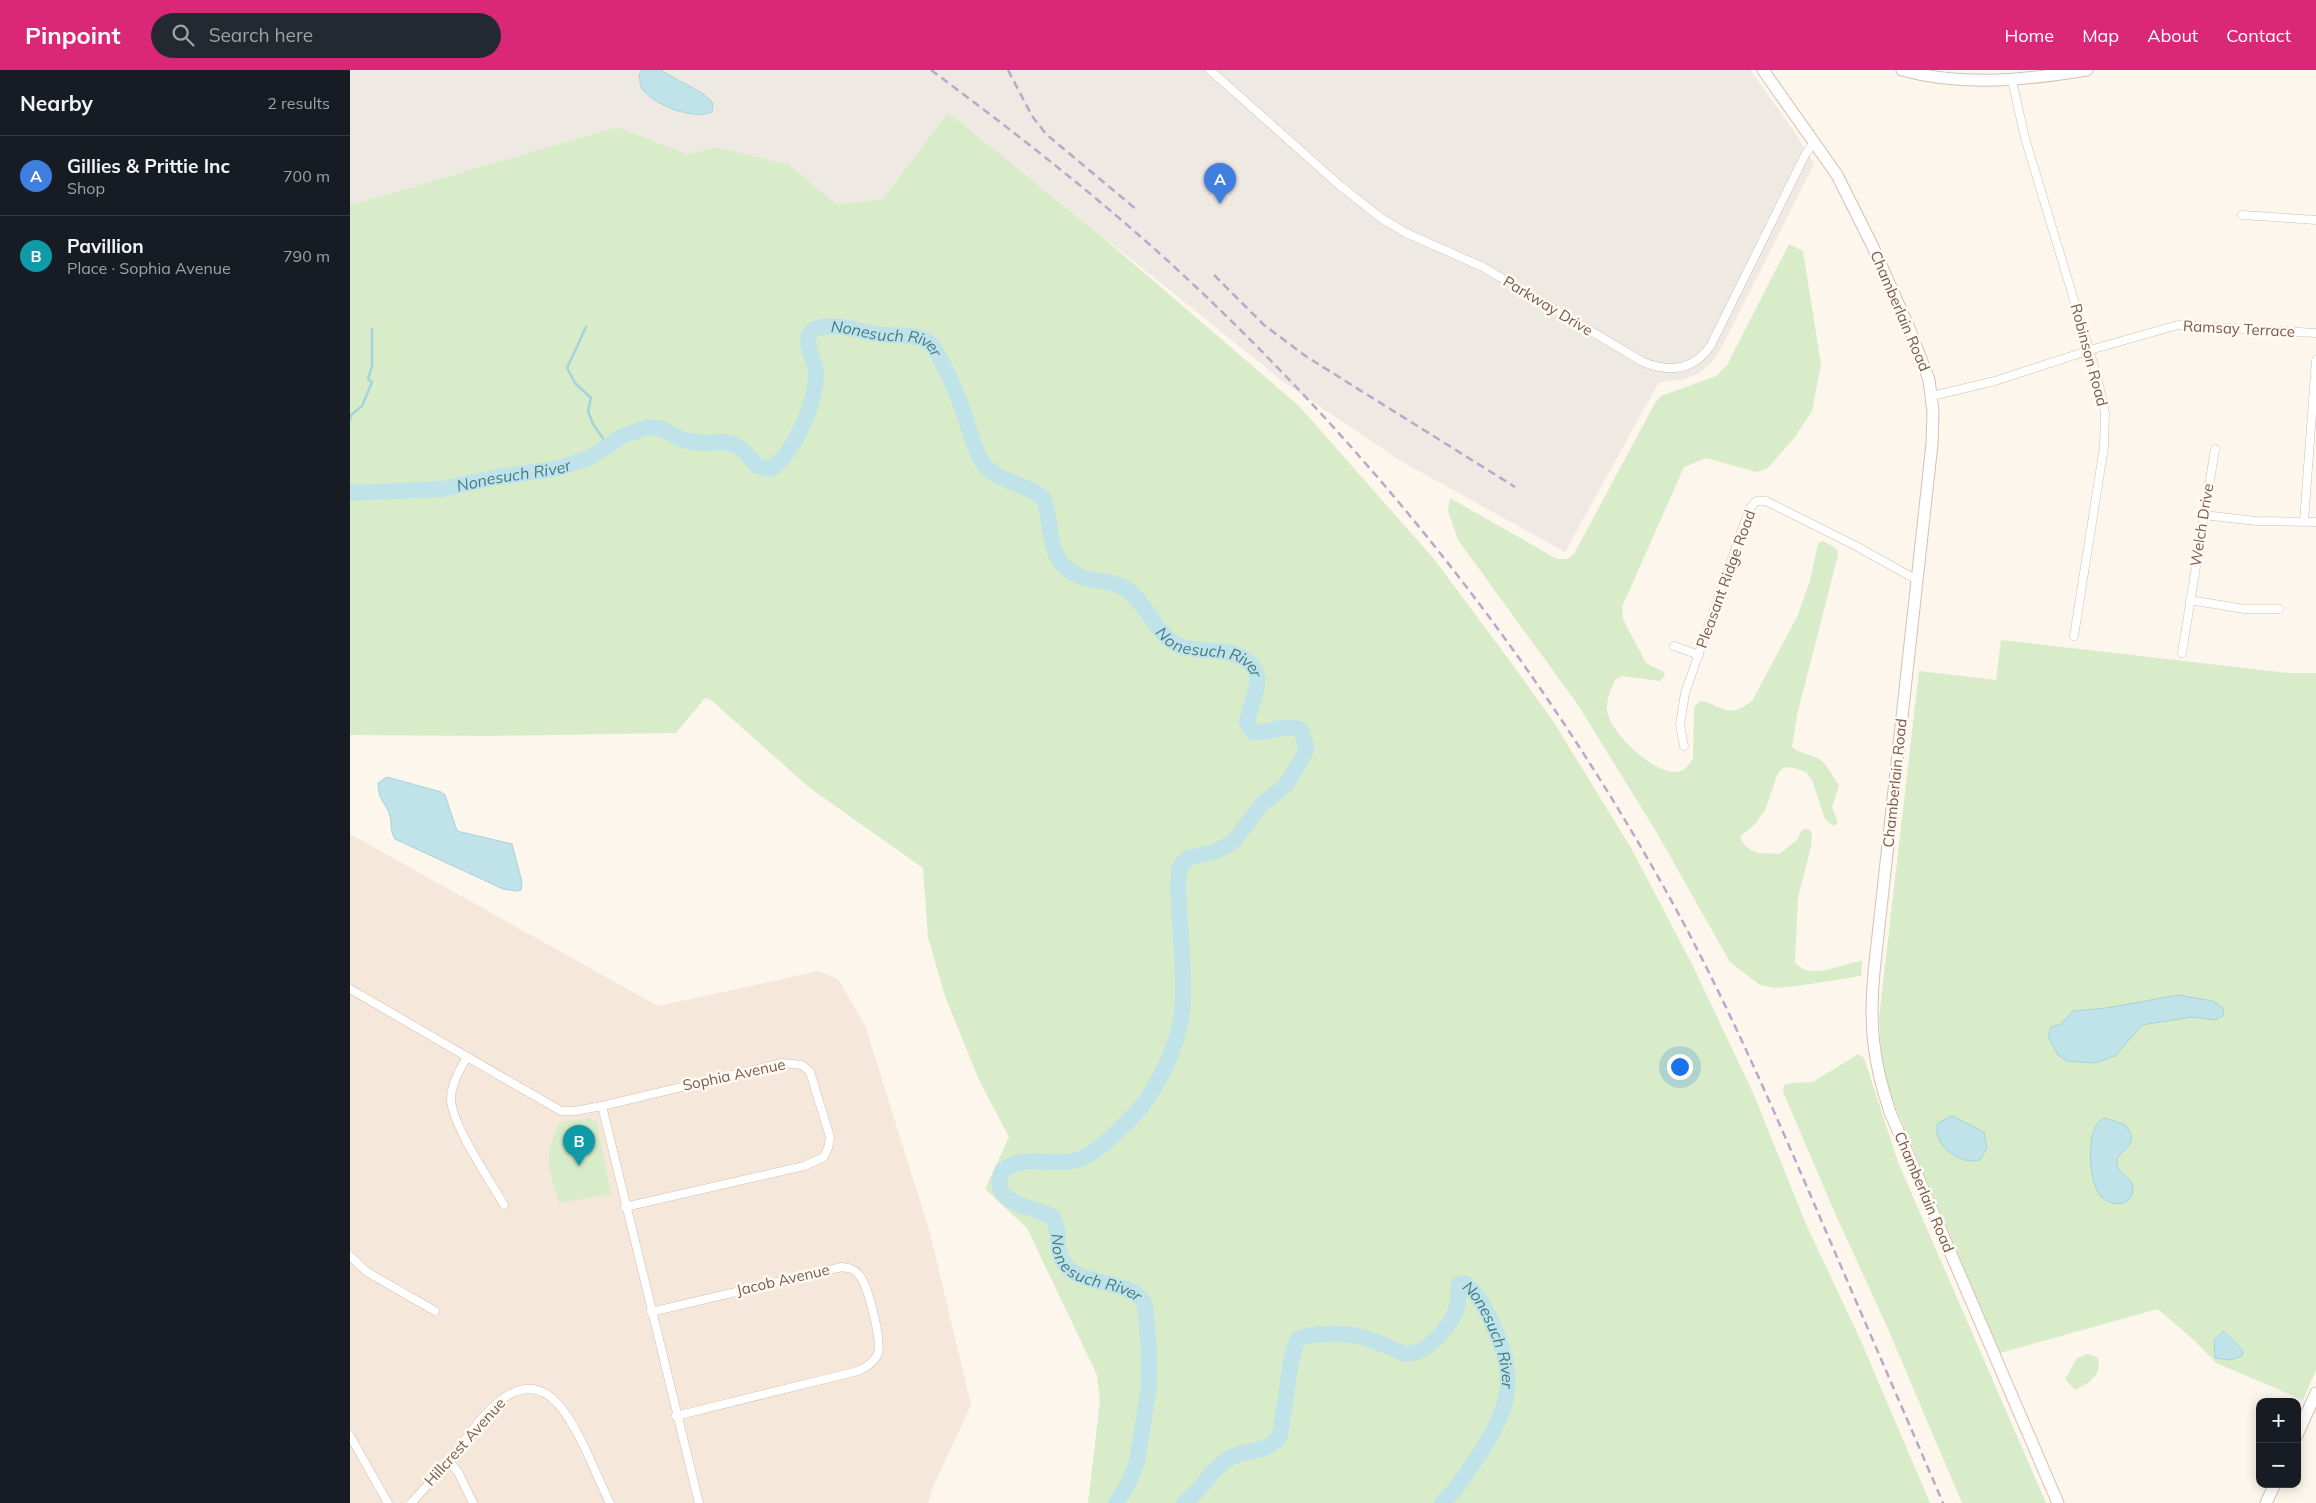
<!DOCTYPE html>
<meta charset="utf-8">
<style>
:root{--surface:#171b24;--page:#242831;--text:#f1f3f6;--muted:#9ea1a6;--line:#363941;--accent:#db2777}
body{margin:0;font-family:Mulish,sans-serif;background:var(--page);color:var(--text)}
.controls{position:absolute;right:15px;bottom:15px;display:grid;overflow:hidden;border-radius:10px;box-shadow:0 2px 12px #0003}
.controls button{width:45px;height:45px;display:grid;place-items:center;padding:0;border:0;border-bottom:1px solid var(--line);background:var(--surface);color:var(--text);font:25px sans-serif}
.you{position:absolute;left:1329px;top:996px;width:18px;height:18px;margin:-12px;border:4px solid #fff;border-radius:50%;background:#1a73e8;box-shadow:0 0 0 8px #1a73e833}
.badge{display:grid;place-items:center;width:32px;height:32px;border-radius:50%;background:var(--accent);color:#fff;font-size:16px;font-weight:700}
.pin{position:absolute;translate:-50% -41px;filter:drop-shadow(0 1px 2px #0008)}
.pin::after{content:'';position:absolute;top:26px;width:18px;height:15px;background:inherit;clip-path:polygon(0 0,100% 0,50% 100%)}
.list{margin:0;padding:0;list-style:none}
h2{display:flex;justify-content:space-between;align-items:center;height:65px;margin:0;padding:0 20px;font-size:21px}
h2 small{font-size:16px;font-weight:400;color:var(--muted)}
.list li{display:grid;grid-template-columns:32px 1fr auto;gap:15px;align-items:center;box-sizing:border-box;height:80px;padding:0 20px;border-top:1px solid var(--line)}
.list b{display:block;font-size:19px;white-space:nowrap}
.list p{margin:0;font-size:16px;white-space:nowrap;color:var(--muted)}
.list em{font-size:16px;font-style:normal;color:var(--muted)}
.icon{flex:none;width:28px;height:28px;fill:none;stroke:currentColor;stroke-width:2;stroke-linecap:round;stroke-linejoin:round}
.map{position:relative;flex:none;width:1966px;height:1433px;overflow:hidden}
header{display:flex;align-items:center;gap:30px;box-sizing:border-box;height:70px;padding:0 25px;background:var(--accent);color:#fff}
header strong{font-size:24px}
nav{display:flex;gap:28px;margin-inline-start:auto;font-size:18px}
.search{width:350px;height:45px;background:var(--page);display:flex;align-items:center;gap:12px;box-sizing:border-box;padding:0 18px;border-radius:28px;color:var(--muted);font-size:19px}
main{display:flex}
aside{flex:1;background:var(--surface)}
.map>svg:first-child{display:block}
.residential{fill:#f5e8da}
.industrial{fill:#efe9e4}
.green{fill:#d8ecc9}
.water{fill:#bfe3e8;stroke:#a5d3da}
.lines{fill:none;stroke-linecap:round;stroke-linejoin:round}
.stream{stroke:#a5d3da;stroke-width:2.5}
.river{stroke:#bfe3e8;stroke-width:16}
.street-casing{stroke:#d1beb0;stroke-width:9}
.secondary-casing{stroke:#d6c0b0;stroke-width:13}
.street{stroke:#fff;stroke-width:8}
.secondary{stroke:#fff;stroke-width:11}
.rail{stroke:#b9a8c9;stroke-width:2.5;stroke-dasharray:8 5;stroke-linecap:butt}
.labels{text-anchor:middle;stroke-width:5;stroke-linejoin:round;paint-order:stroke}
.street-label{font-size:15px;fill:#7a5c4d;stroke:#fffaf3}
.water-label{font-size:16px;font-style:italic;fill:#437c86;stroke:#fffaf3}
</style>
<header>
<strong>Pinpoint</strong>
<div class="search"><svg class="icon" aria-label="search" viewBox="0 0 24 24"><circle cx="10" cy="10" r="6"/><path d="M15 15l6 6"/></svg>Search here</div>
<nav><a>Home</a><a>Map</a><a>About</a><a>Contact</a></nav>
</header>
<main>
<aside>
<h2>Nearby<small>2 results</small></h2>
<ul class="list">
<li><span class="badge" style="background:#3f7fe0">A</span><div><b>Gillies &amp; Prittie Inc</b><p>Shop</p></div><em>700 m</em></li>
<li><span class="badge" style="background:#0f9aa8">B</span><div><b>Pavillion</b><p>Place · Sophia Avenue</p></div><em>790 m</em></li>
</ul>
</aside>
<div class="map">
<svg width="1966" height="1433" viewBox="0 0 1966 1433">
<rect width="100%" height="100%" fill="#fdf6ec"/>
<polygon class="residential" points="0,764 308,936 469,901 488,909 515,955 580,1163 621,1335 582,1419 578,1433 0,1433"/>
<polygon class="industrial" points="0,0 1400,0 1444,61 1464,94 1372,277 1361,293 1348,304 1331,310 1309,312 1215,482 1049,390 935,313 598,42 533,129 486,134 438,95 367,77 338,84 267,57 0,135"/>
<g class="green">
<polygon points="598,42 749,164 949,336 1084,489 1168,602 1203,651 1281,778 1342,894 1404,1025 1456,1154 1511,1271 1580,1433 738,1433 750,1331 747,1305 677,1158 635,1119 659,1067 629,1010 595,926 578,867 573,798 461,719 361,630 355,628 326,663 137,666 0,665 0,135 267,57 338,84 367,77 439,95 486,134 533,129"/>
<path d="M1439 174 1453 181 1471 294 1462 341 1445 367 1417 399 1406 402 1356 388 1334 397 1272 537 1273 549 1296 593 1314 602 1315 606 1310 611 1272 606 1265 610C1261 619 1256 631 1257 640 1260 663 1300 699 1322 702 1326 702 1331 701 1334 700L1343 689 1344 637 1350 631C1376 636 1376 650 1402 631L1447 547 1460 511 1468 473 1473 471 1487 479 1488 485 1447 645 1442 677C1451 685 1463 684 1472 691 1479 697 1483 708 1489 715L1482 737 1488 753 1483 756 1475 749 1462 710 1456 702 1441 697 1433 698 1428 703 1415 740 1405 754 1390 767C1398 785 1412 783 1429 784L1447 770 1452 760 1458 759 1462 763 1461 777 1448 827 1445 892C1459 912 1492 893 1512 891L1511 906 1454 915 1426 918 1410 915 1380 892 1307 763 1228 635 1108 470 1098 441 1100 428 1207 489H1218L1224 484 1305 333 1311 326 1366 306 1377 295Z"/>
<polygon points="1651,570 1938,603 1966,603 1966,1300 1953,1330 1866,1293 1846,1272 1808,1239 1650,1283 1543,1031 1532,995 1529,948 1569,601 1646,610"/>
<polygon points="1508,984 1514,988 1548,1092 1696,1433 1612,1433 1538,1259 1484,1141 1433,1022 1434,1015 1441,1013 1463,1012"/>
<path d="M239 1048 247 1053 261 1124 209 1133C199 1099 193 1084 210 1052Z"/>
<path d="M1737 1284 1747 1287C1754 1303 1739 1314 1725 1320L1715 1309 1727 1288Z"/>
</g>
<g class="water">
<path d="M292 0H310L352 23 363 33 362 42C344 50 306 36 293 20 290 16 290 11 289 5Z"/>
<path d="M37 707 91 722 95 725 107 761 162 774 172 812 171 820 166 821 153 819 45 769C40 762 42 754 40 746 36 732 28 731 28 713Z"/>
<polygon points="1828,925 1863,931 1874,939 1873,946 1865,950 1842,947 1792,955 1765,986 1745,993 1717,991 1708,985 1698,966 1701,957 1711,954 1723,941 1756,938"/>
<path d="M1602 1046 1634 1062 1637 1078 1630 1090C1611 1096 1580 1074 1588 1053Z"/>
<path d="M1755 1048 1775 1055C1794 1077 1764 1080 1767 1094 1769 1105 1783 1107 1783 1119 1783 1138 1757 1137 1749 1124 1739 1110 1734 1054 1755 1048Z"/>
<path d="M1873 1261C1876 1263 1892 1279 1893 1282L1892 1286 1880 1290 1865 1288 1864 1270Z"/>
</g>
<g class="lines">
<g class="stream">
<polyline points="236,257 217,298 225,313 241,328 238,341 243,354 259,377"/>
<polyline points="0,350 1,345 12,336 22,312 18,309 22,296 22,259"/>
</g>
<g class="river">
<path id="s1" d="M0 423 93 419 142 408 209 398 239 388 273 366 298 357 310 358 333 370 352 373 375 372 385 375 393 380 407 396 420 399C443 386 465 333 466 307 467 294 458 283 458 270 459 245 512 261 526 264 542 267 569 262 581 274 585 278 588 285 591 290 601 309 609 329 616 349 620 363 624 379 632 392 647 413 675 412 693 428 703 450 696 481 716 498 735 515 760 507 776 519 797 533 808 568 830 576 851 584 889 575 904 598 914 614 898 637 897 653L903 662C920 664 934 652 951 660L956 676 955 683 936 715 912 734 883 772 864 782 838 788 833 793 829 799 828 816C829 853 834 890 833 926 833 971 805 1028 772 1057 760 1069 745 1083 730 1089 702 1099 679 1082 653 1100 636 1135 684 1136 703 1147 712 1163 702 1181 718 1198 737 1216 782 1210 795 1234L799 1280V1316L787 1392 777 1416 766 1433"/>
<path id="s2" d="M834 1433C853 1420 861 1397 882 1387 899 1378 919 1384 930 1365L941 1291 947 1270C953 1266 962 1265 969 1264 1007 1261 1022 1270 1055 1284 1077 1284 1100 1258 1107 1237 1110 1230 1107 1222 1109 1214L1114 1213C1128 1223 1135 1237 1142 1253 1168 1310 1161 1334 1129 1385 1117 1402 1108 1419 1092 1433"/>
</g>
<defs>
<g id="street">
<path d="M860 0 988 114 1031 148 1056 163 1133 197 1293 292C1320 303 1344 300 1361 275L1455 85 1464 72"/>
<polyline points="1662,10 1675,68 1747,306 1755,342 1754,377 1724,566"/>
<polyline points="1892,145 1966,150"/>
<polyline points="1582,326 1645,311 1740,280 1828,255 1966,263"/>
<polyline points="1853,445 1906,451 1966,452"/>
<polyline points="1954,451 1966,290"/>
<polyline points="1840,530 1894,539 1929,539"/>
<polyline points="1324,576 1349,585"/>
<polyline points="1832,583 1865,379"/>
<polyline points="1334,676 1330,655 1335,623 1399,440 1406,431 1416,431 1506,476 1567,510"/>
<polyline points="0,919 211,1041 225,1041 252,1036 432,993 452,995 460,1002 480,1067 479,1075 474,1087 454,1096 275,1137"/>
<path d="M117 987C110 999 102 1013 101 1027 100 1053 140 1110 154 1135"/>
<polyline points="252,1036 349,1433"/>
<polyline points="0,1186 17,1202 85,1241"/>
<path d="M301 1242 492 1197C499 1198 505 1199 509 1205 518 1215 532 1271 528 1283 525 1292 517 1297 508 1301L326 1346"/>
<polyline points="0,1366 38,1433"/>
<polyline points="99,1391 108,1402 123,1433"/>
<path d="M61 1433C74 1419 87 1405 99 1391 123 1361 166 1286 209 1335 230 1360 245 1403 260 1433"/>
</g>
<g id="secondary">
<path d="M1413 0 1487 105 1522 175 1560 260 1579 310 1583 342 1582 374 1524 902C1519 954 1523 992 1540 1042L1708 1433"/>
<path d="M1552 0C1613 17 1675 10 1737 0"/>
<polyline points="1947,1365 1966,1323"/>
<polyline points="1916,1433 1925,1414"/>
</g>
</defs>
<use href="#street" class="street-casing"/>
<use href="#secondary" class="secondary-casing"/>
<use href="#street" class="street"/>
<use href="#secondary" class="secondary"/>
<g class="rail">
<path d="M581 0C663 61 743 123 818 191 1017 373 1185 586 1316 821 1374 925 1422 1036 1469 1145 1510 1241 1552 1337 1593 1433"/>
<polyline points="658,0 682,46 696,64 787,140"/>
<polyline points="864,205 914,255 957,287 1165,417"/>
</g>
</g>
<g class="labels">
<g class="street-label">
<text transform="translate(1198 236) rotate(31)" y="5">Parkway Drive</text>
<text transform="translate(1550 241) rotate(67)" y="5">Chamberlain Road</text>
<text transform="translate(1889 259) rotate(3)" y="5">Ramsay Terrace</text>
<text transform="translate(1739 285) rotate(75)" y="5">Robinson Road</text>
<text transform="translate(1852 455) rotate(-81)" y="5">Welch Drive</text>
<text transform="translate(1376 509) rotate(-70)" y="5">Pleasant Ridge Road</text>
<text transform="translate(1545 713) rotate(-84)" y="5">Chamberlain Road</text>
<text transform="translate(384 1005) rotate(-12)" y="5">Sophia Avenue</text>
<text transform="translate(1574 1122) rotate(67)" y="5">Chamberlain Road</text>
<text transform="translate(433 1210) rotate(-13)" y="5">Jacob Avenue</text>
<text transform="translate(115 1372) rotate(-48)" y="5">Hillcrest Avenue</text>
</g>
<g class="water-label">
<text dy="6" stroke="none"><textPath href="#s1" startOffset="676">Nonesuch River</textPath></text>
<text dy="6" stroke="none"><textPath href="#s1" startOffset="165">Nonesuch River</textPath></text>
<text dy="6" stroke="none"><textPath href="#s1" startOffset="1171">Nonesuch River</textPath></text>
<text dy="6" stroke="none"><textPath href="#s1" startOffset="2102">Nonesuch River</textPath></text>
<text dy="6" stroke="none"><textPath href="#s2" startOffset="492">Nonesuch River</textPath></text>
</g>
</g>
</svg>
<div class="controls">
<button>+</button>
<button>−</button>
</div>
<div class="you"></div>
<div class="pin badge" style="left:870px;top:134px;background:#3f7fe0">A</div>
<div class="pin badge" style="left:229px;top:1096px;background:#0f9aa8">B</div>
</div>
</main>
